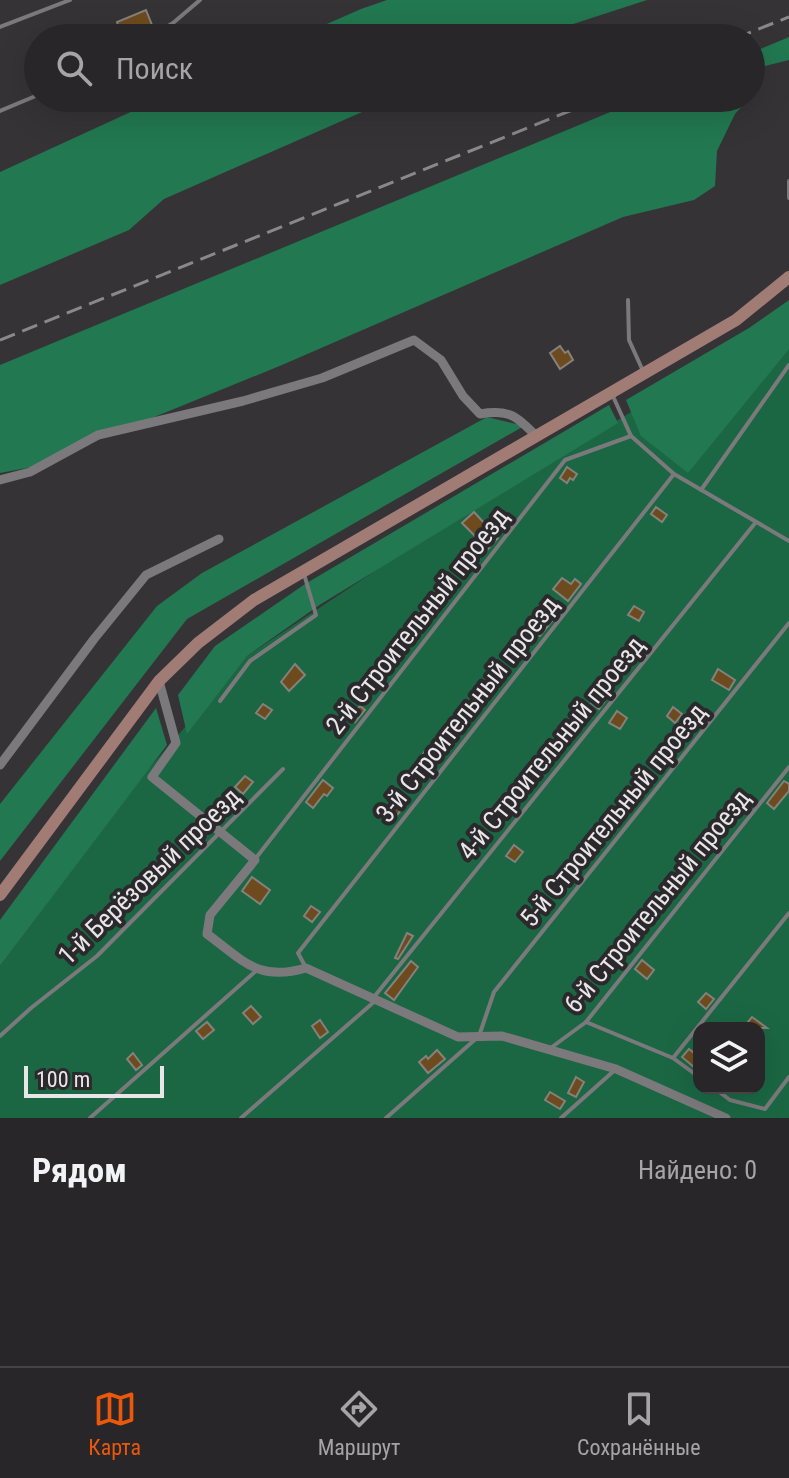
<!DOCTYPE html>
<html lang="ru">
<meta charset="utf-8">
<style>
:root{--surface:#282629;--page:#343235;--text:#f1f3f6;--muted:#a5a5a8;--line:#444346;--accent:#ea580c}
body{margin:0;font-family:"Roboto Condensed",sans-serif;background:var(--page);color:var(--text)}
.controls{position:absolute;right:24px;bottom:24px;display:grid;overflow:hidden;border-radius:16px;box-shadow:0 8px 32px #0002}
.controls button{width:72px;height:72px;display:grid;place-items:center;padding:0;border:0;border-bottom:2px solid var(--line);background:var(--surface);color:var(--text);font:40px sans-serif}
.scale{position:absolute;left:24px;bottom:20px;width:140px;box-sizing:border-box;padding-left:8px;border:4px solid #e8e6e8;border-top:0;font-size:22px;line-height:28px;white-space:nowrap;color:#e8e6e8;-webkit-text-stroke:6px #2c292d;paint-order:stroke}
.list{margin:0;padding:0;list-style:none}
h2{display:flex;justify-content:space-between;align-items:center;height:104px;margin:0;padding:0 32px;font-size:34px}
h2 small{font-size:26px;font-weight:400;color:var(--muted)}
.icon{flex:none;width:44px;height:44px;fill:none;stroke:currentColor;stroke-width:2;stroke-linecap:round;stroke-linejoin:round}
.map{position:relative;flex:none;width:789px;height:1118px;overflow:hidden}
.search{position:absolute;background:var(--surface);box-shadow:0 8px 32px #0002;left:24px;right:24px;top:24px;height:88px;display:flex;align-items:center;gap:20px;box-sizing:border-box;padding:0 28px;border-radius:44px;color:var(--muted);font-size:30px}
.sheet{height:248px;background:var(--surface)}
nav{display:flex;justify-content:space-around;align-items:center;box-sizing:border-box;height:112px;border-top:2px solid var(--line);background:var(--surface);font-size:22px;color:var(--muted)}
nav a{display:grid;justify-items:center;gap:4px}
nav .on{color:var(--accent)}
.map>svg:first-child{display:block}
.green{fill:#1b6744;fill-rule:evenodd}
.forest{fill:#227850}
.building{fill:#6e4b1e;stroke:#85817d;stroke-width:2}
.lines{fill:none;stroke-linecap:round;stroke-linejoin:round}
.lane{stroke:#7c797d;stroke-width:4}
.street{stroke:#7c797d;stroke-width:9}
.secondary{stroke:#a17c75;stroke-width:12}
.rail{stroke:#8b888b;stroke-width:3;stroke-dasharray:16 8;stroke-linecap:butt}
.labels{text-anchor:middle;stroke-width:8;stroke-linejoin:round;paint-order:stroke}
.street-label{font-size:26px;fill:#e8e6e8;stroke:#2c292d}
</style>
<div class="map">
<svg width="789" height="1118" viewBox="0 0 789 1118">
<rect width="100%" height="100%" fill="#363337"/>
<path class="green" d="M789 314V1118H0V966L145 773 247 656 378 569ZM699 1028H759V1088H699Z"/>
<g class="forest">
<polygon points="387,0 647,0 530,38 295,38 361,9"/>
<polygon points="789,37 789,60 765,66 751,81 751,53"/>
<polygon points="161,98 394,98 164,199 129,230 0,285 0,172"/>
<polygon points="644,98 749,98 735,114 717,151 715,186 694,200 623,217 282,365 32,467 0,473 0,365"/>
<polygon points="789,300 789,349 688,473 641,436 626,400 749,328"/>
<polygon points="609,405 618,423 321,604 247,656 187,734 178,695 215,646 305,584"/>
<polygon points="487,417 524,426 187,619 0,861 0,804 157,606 202,573"/>
<polygon points="156,708 167,745 0,966 0,920"/>
</g>
<g class="building">
<polygon points="146,10 152,25 123,38 117,22"/>
<polygon points="560,346 565,353 568,351 573,360 560,369 550,353"/>
<polygon points="567,467 577,474 573,480 570,478 567,483 560,478"/>
<polygon points="656,507 667,515 662,522 651,514"/>
<polygon points="474,512 498,538 487,550 484,546 476,554 469,546 477,538 462,523"/>
<polygon points="562,578 571,584 575,579 581,584 568,601 553,589"/>
<polygon points="634,606 644,612 639,621 628,615"/>
<polygon points="546,617 552,621 540,636 528,628 534,619 542,624"/>
<polygon points="295,664 305,675 289,691 281,682"/>
<polygon points="371,669 378,675 369,687 362,681"/>
<polygon points="718,669 735,680 729,690 712,680"/>
<polygon points="598,692 607,698 599,709 591,703"/>
<polygon points="263,704 272,710 265,719 256,713"/>
<polygon points="350,706 356,710 360,706 365,710 355,722 344,713"/>
<polygon points="673,707 682,714 675,723 667,716"/>
<polygon points="617,711 627,718 620,729 609,723"/>
<polygon points="425,751 437,759 432,767 420,758"/>
<polygon points="245,776 253,782 243,794 235,787"/>
<polygon points="323,780 333,788 327,796 324,794 313,808 306,802"/>
<polygon points="784,781 789,784 789,791 774,809 767,803"/>
<polygon points="395,802 403,807 395,818 387,813"/>
<polygon points="514,845 523,852 515,862 506,856"/>
<polygon points="252,877 270,890 260,904 242,891"/>
<polygon points="311,906 320,912 312,922 304,916"/>
<polygon points="407,933 413,936 398,959 395,958"/>
<polygon points="642,960 654,970 647,979 635,969"/>
<polygon points="411,961 418,967 394,1000 385,993"/>
<polygon points="706,993 714,999 706,1009 698,1002"/>
<polygon points="251,1006 261,1017 253,1024 243,1013"/>
<polygon points="752,1017 767,1028 743,1028"/>
<polygon points="320,1020 328,1032 320,1038 312,1026"/>
<polygon points="207,1022 214,1030 203,1039 196,1031"/>
<polygon points="699,1047 699,1063 695,1068 682,1057 689,1049 694,1053"/>
<polygon points="437,1050 445,1059 428,1073 419,1062 426,1056 428,1059"/>
<polygon points="133,1053 142,1065 136,1070 127,1059"/>
<polygon points="576,1077 584,1082 576,1097 568,1093"/>
<polygon points="550,1092 565,1101 560,1109 545,1100"/>
</g>
<g class="lines">
<g class="lane">
<polyline points="0,27 70,0"/>
<polyline points="148,38 173,23 200,0"/>
<polyline points="0,111 38,95"/>
<polyline points="789,181 789,198"/>
<polyline points="628,300 629,340 643,371"/>
<polyline points="612,394 631,436 674,474 789,541"/>
<polyline points="701,490 789,365"/>
<polyline points="220,701 250,661 316,615 304,574"/>
<polyline points="256,858 565,460 631,436"/>
<polyline points="305,966 298,953 674,474"/>
<polyline points="374,997 756,522"/>
<polyline points="586,1022 673,1058 699,1077"/>
<polyline points="0,1036 31,1008 97,956 283,769"/>
<polyline points="552,1047 586,1022 789,767"/>
<polyline points="673,1058 789,913"/>
<polyline points="714,1088 730,1100 765,1109 789,1077"/>
<polyline points="90,1118 257,970"/>
<polyline points="241,1118 375,1001"/>
<polyline points="386,1118 479,1036 494,992 789,623"/>
<polyline points="561,1118 616,1069"/>
</g>
<g class="street">
<path d="M0 480 30 472 98 435 243 401 322 378 414 340 441 360 463 396 480 414C509 409 517 416 536 436"/>
<path d="M159 681 176 743 152 777 255 860 210 915 207 934C244 961 258 982 306 968L458 1037 502 1036 616 1069 726 1118"/>
<polyline points="0,765 94,639 146,575 219,539"/>
</g>
<polyline class="secondary" points="0,895 159,681 198,643 254,600 736,320 789,277"/>
<g class="rail">
<polyline points="736,38 789,17"/>
<polyline points="0,340 602,98"/>
</g>
</g>
<g class="labels">
<g class="street-label">
<text transform="translate(417 621) rotate(-52)" y="9">2-й Строительный проезд</text>
<text transform="translate(467 709) rotate(-52)" y="9">3-й Строительный проезд</text>
<text transform="translate(551 748) rotate(-51)" y="9">4-й Строительный проезд</text>
<text transform="translate(613 815) rotate(-51)" y="9">5-й Строительный проезд</text>
<text transform="translate(149 876) rotate(-44)" y="9">1-й Берёзовый проезд</text>
<text transform="translate(657 901) rotate(-51)" y="9">6-й Строительный проезд</text>
</g>
</g>
</svg>
<div class="controls">
<button><svg class="icon" aria-label="layers" viewBox="0 0 24 24"><path d="M12 4l9 5-9 5-9-5zM3 14l9 5 9-5"/></svg></button>
</div>
<div class="scale">100 m</div>
<div class="search"><svg class="icon" aria-label="search" viewBox="0 0 24 24"><circle cx="10" cy="10" r="6"/><path d="M15 15l6 6"/></svg>Поиск</div>
</div>
<section class="sheet">
<h2>Рядом<small>Найдено: 0</small></h2>
<ul class="list">
</ul>
</section>
<nav>
<a class="on"><svg class="icon" aria-label="map" viewBox="0 0 24 24"><path d="M3 6l6-2 6 2 6-2v14l-6 2-6-2-6 2zM9 4v14M15 6v14"/></svg>Карта</a>
<a><svg class="icon" aria-label="directions" viewBox="0 0 24 24"><path d="M12 3l9 9-9 9-9-9zM9 14v-3h6M13 9l2 2-2 2"/></svg>Маршрут</a>
<a><svg class="icon" aria-label="saved" viewBox="0 0 24 24"><path d="M7 4h10v16l-5-4-5 4z"/></svg>Сохранённые</a>
</nav>
